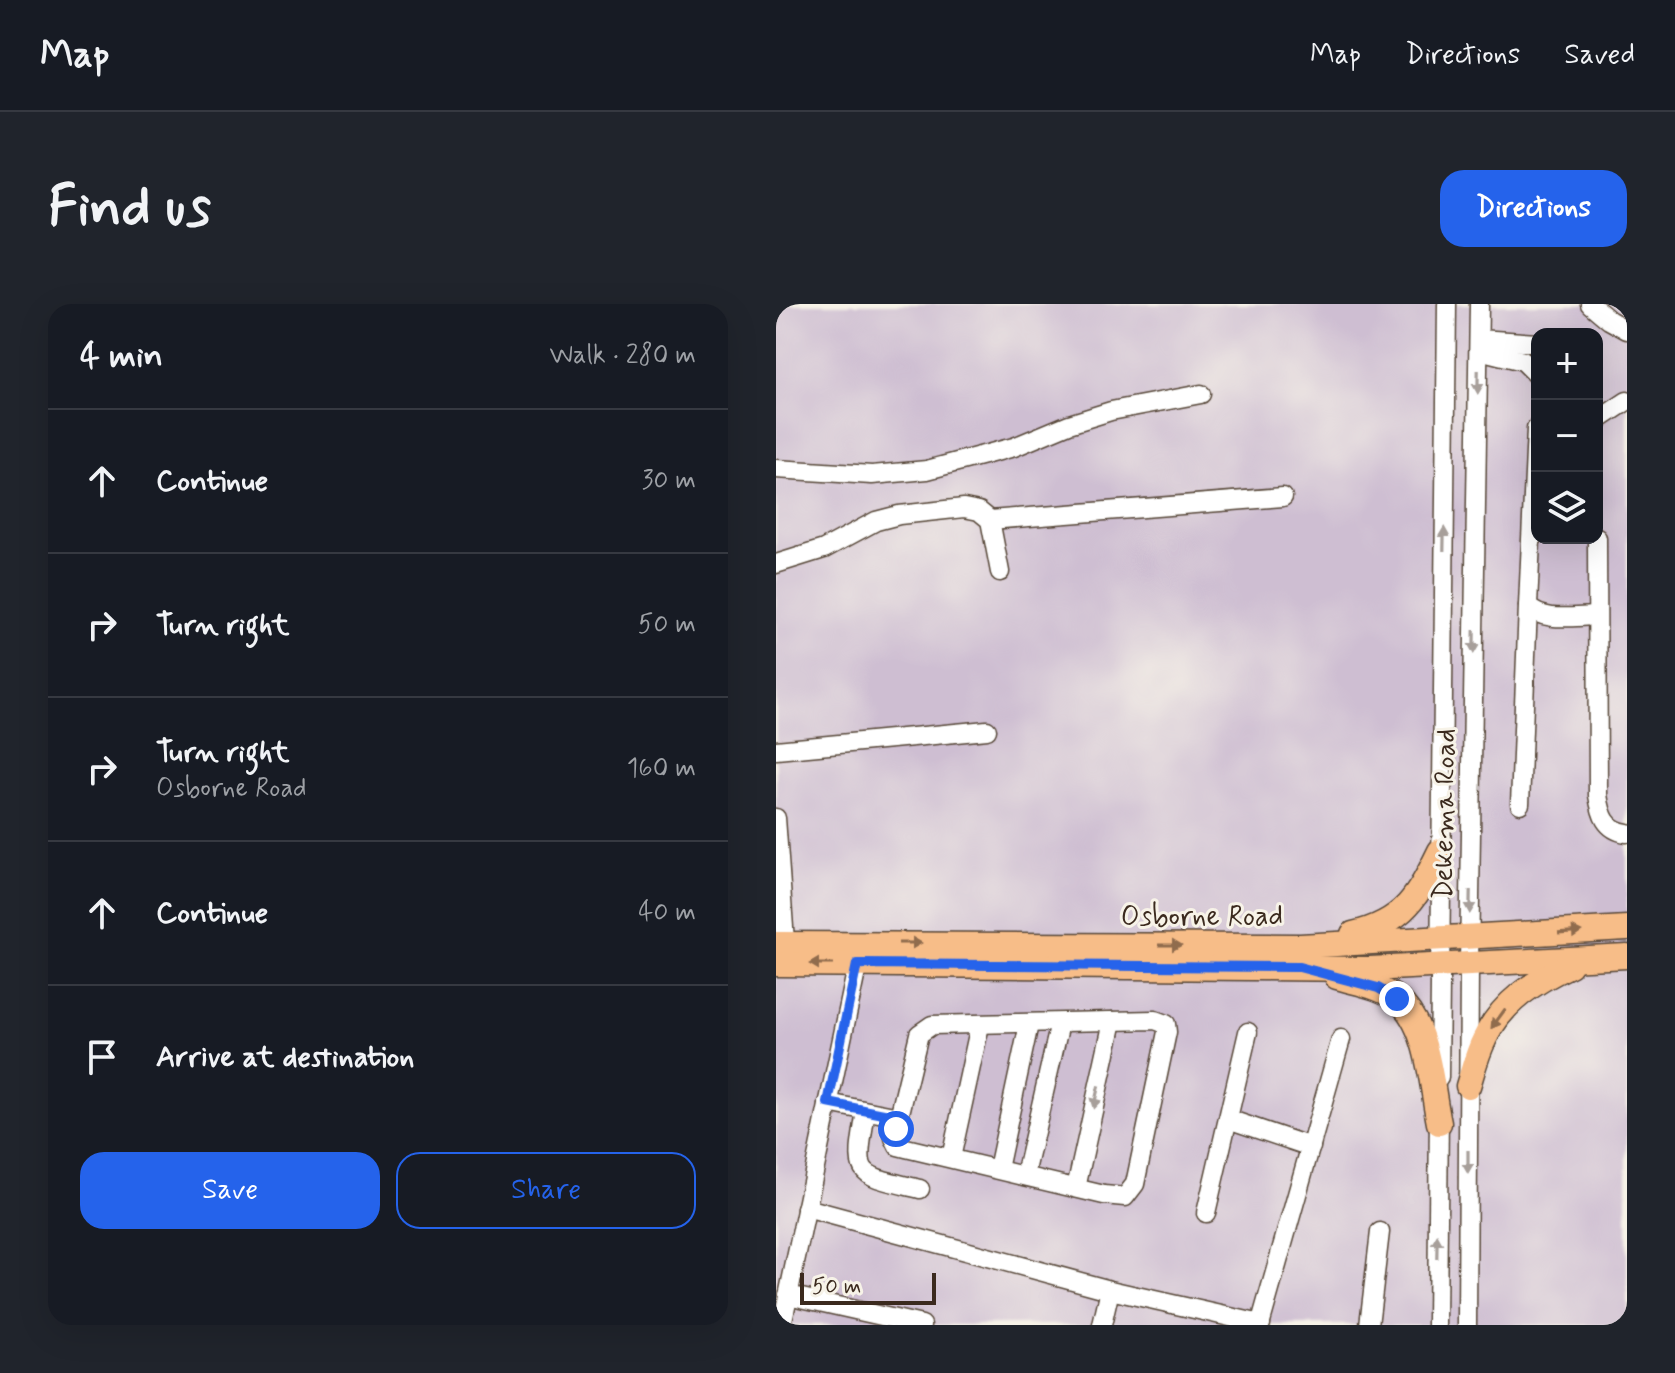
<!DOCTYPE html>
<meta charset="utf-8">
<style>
:root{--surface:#171b24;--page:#20242c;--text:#f1f3f6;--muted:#9ea1a6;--line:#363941;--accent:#2563eb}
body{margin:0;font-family:Mynerve,sans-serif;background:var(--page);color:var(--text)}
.controls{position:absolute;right:24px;top:24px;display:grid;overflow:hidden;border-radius:16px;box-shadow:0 8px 32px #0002}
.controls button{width:72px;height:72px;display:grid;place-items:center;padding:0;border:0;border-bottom:2px solid var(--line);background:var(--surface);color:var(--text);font:40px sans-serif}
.scale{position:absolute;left:24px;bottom:20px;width:136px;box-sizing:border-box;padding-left:8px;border:4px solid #3b2a1e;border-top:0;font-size:22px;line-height:28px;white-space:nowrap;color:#3b2a1e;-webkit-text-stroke:6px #f7f3e8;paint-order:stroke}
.stop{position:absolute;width:24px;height:24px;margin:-18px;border:6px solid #2563eb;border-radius:50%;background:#fff}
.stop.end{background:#2563eb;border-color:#fff;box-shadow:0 2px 8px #0008}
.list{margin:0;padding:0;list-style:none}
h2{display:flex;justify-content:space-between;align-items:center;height:104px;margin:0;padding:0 32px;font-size:34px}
h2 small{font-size:26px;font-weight:400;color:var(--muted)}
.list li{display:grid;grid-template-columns:52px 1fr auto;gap:24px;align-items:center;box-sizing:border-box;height:144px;padding:0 32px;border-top:2px solid var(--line)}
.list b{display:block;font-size:30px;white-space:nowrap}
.list p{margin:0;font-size:26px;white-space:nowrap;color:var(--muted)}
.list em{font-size:26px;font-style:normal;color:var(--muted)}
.actions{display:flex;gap:16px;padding:24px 32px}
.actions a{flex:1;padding:18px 0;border:2px solid var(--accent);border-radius:24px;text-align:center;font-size:28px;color:var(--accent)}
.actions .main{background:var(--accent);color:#fff}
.icon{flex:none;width:44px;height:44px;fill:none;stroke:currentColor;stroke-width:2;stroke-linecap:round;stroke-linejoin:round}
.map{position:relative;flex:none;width:851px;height:1021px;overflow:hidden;border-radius:24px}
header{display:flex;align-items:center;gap:48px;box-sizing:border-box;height:112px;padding:0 40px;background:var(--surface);border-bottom:2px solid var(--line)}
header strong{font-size:38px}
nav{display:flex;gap:44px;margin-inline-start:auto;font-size:28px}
.intro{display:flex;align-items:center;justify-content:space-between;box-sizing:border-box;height:192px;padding:0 48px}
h1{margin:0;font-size:56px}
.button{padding:20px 36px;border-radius:24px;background:var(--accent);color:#fff;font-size:28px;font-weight:700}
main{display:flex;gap:48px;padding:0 48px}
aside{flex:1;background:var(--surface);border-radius:24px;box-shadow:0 8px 32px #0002}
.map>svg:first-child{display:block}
.industrial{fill:#cebed2;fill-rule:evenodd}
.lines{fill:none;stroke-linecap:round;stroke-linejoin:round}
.minor-casing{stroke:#564637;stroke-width:21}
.major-casing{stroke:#564637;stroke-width:27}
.minor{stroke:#fff;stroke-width:18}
.major{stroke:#f7bd88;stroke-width:24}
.oneway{fill:#a79f9a}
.oneway2{fill:#906c4e}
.route{stroke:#2563eb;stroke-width:10}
.labels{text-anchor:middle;stroke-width:6;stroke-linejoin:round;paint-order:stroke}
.street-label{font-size:28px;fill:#3b2a1e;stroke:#f7f3e8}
</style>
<header>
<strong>Map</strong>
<nav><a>Map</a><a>Directions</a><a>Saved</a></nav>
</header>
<div class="intro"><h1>Find us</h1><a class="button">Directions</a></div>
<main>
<aside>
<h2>4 min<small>Walk · 280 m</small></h2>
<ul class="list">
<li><svg class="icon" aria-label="ahead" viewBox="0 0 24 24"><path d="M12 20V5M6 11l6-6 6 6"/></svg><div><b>Continue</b></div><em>30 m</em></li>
<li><svg class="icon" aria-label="right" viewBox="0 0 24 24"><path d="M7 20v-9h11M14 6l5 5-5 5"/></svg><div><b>Turn right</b></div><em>50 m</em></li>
<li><svg class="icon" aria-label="right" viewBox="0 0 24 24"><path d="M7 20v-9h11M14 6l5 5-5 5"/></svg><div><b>Turn right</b><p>Osborne Road</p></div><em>160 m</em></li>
<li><svg class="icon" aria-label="ahead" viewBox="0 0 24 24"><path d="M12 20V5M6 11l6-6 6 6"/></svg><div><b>Continue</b></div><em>40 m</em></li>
<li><svg class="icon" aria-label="arrive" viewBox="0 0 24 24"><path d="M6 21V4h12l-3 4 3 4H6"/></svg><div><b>Arrive at destination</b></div></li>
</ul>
<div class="actions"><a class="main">Save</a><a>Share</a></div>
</aside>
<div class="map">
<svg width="851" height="1021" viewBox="0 0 851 1021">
<rect width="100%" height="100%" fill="#f7f3e8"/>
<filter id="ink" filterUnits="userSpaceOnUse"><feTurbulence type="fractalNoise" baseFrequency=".0125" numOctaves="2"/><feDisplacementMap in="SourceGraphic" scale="16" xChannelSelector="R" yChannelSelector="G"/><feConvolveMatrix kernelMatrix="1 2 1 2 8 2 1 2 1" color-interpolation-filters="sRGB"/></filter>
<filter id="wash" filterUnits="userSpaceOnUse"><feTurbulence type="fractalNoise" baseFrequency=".006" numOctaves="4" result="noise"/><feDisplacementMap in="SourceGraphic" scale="32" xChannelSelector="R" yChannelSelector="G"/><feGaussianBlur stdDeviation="1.8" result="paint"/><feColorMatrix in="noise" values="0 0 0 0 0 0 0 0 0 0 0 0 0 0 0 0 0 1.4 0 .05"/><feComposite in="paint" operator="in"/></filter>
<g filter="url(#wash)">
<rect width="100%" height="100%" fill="#ede3c5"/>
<path class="industrial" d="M0 0H851V1021H0ZM761 30H821V234H761Z"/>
</g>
<g filter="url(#ink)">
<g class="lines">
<defs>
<g id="minor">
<polyline points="814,0 833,16 851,26"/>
<polyline points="703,35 761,39"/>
<polyline points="703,46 747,57 761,71"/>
<polyline points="821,117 851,97"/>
<path d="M760 125 752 302C766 319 800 312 820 312"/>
<polyline points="0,165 96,171 151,166 238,143 293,120 335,107 425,90"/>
<polyline points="214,216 507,193"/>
<path d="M821 234 822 491C825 510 829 526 851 529"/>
<polyline points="0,260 48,245 100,217 123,211 188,204 203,207 214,216 224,268"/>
<polyline points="0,446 211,426"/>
<polyline points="744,500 752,302"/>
<polyline points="0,514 10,651"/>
<polygon points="379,716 390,720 391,728 359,880 349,893 328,891 130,844 122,842 118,834 143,730 156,721"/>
<polyline points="663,774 671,0"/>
<polyline points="52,799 123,813"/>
<path d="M90 807C79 875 78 869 144 885"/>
<polyline points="452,815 535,843"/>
<polyline points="175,854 204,721"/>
<polyline points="222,865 253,720"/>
<polyline points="249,871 284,719"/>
<polyline points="300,884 337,717"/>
<polyline points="30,904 334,986 485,1020"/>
<polyline points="430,909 472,728"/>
<polyline points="12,991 146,1021"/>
<polyline points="6,1021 84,649"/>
<polyline points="326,1021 334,986"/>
<polyline points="484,1021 565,735"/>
<polyline points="593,1021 604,928"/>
<polyline points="661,1021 663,808"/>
<polyline points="691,1021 693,661 703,0"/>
</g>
<g id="major">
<path d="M577 630C629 618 642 592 664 547"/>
<polyline points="0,640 524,642 851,624"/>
<polyline points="0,660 594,665 851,652"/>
<path d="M561 673C581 679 604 682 621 695 653 721 655 781 663 819"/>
<path d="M692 782C697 766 701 749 709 734 726 698 759 677 794 661"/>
</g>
</defs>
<use href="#minor" class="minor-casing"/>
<use href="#major" class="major-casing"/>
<use href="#minor" class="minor"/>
<use href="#major" class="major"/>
</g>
<defs><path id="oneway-solid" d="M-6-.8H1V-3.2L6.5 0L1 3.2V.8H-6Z" transform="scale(2)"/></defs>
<g class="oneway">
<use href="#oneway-solid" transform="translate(702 78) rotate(91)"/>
<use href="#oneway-solid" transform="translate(668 235) rotate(-89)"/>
<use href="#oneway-solid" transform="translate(698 338) rotate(91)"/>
<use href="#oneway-solid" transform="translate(694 598) rotate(91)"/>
<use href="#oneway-solid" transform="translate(320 793) rotate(103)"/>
<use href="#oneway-solid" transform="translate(692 858) rotate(90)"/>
<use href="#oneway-solid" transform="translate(661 943) rotate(-89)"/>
</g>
<g class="oneway2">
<use href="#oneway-solid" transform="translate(794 628) rotate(-4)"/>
<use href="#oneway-solid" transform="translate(134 639)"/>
<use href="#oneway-solid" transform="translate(394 641)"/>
<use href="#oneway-solid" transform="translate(45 660) rotate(-180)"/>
<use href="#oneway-solid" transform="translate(722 715) rotate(126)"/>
</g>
</g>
<g class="lines" filter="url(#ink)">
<polyline class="route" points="120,825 123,813 52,799 81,660 523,663 602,684 621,695"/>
</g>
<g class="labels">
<g class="street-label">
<text transform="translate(667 510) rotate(-89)" y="10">Dekema Road</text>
<text x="426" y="621">Osborne Road</text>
</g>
</g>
</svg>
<div class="controls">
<button>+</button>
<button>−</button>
<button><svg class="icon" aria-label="layers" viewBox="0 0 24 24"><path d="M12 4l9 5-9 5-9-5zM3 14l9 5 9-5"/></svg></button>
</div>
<div class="scale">50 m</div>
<div class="stop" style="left:120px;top:825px"></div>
<div class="stop end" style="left:621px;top:695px"></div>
</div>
</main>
